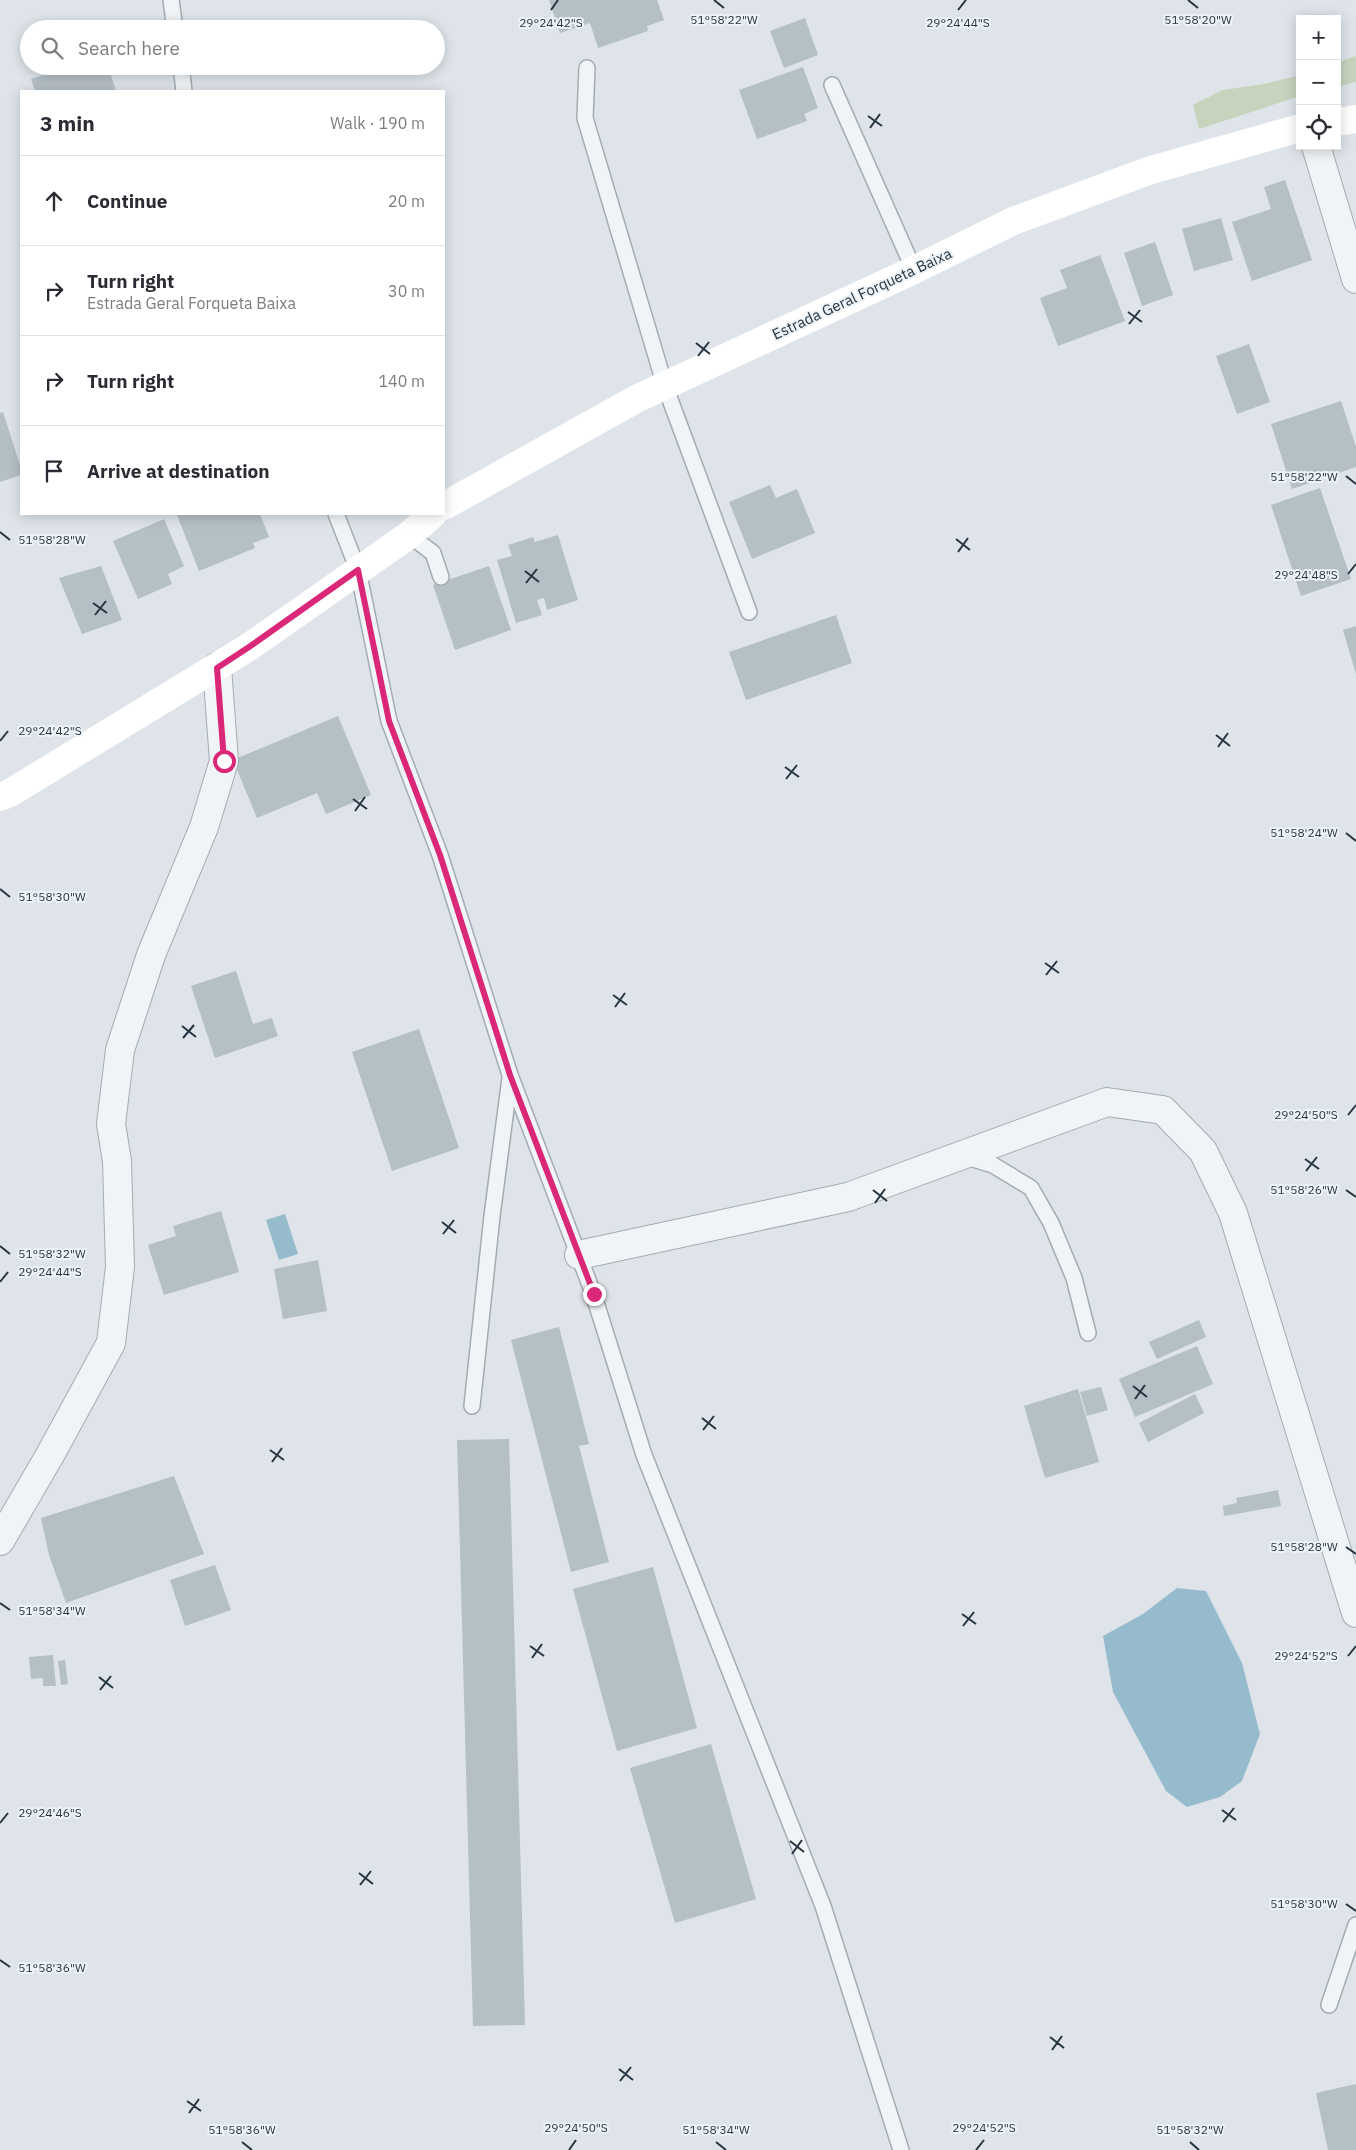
<!DOCTYPE html>
<meta charset="utf-8">
<style>
:root{--surface:#fff;--page:#f2f2f3;--text:#2b2b33;--muted:#7c7c81;--line:#e1e1e2}
body{margin:0;font-family:"IBM Plex Sans",sans-serif;background:var(--page);color:var(--text)}
.controls{position:absolute;right:15px;top:15px;display:grid;overflow:hidden;border-radius:0px;box-shadow:0 2px 12px #0003}
.controls button{width:45px;height:45px;display:grid;place-items:center;padding:0;border:0;border-bottom:1px solid var(--line);background:var(--surface);color:var(--text);font:25px sans-serif}
.stop{position:absolute;width:15px;height:15px;margin:-11px;border:4px solid #db2777;border-radius:50%;background:#fff}
.stop.end{background:#db2777;border-color:#fff;box-shadow:0 1px 5px #0008}
.list{margin:0;padding:0;list-style:none}
h2{display:flex;justify-content:space-between;align-items:center;height:65px;margin:0;padding:0 20px;font-size:21px}
h2 small{font-size:16px;font-weight:400;color:var(--muted)}
.list li{display:grid;grid-template-columns:32px 1fr auto;gap:15px;align-items:center;box-sizing:border-box;height:90px;padding:0 20px;border-top:1px solid var(--line)}
.list b{display:block;font-size:19px;white-space:nowrap}
.list p{margin:0;font-size:16px;white-space:nowrap;color:var(--muted)}
.list em{font-size:16px;font-style:normal;color:var(--muted)}
.icon{flex:none;width:28px;height:28px;fill:none;stroke:currentColor;stroke-width:2;stroke-linecap:round;stroke-linejoin:round}
.map{position:relative;flex:none;width:1356px;height:2150px;overflow:hidden}
.search{position:absolute;background:var(--surface);box-shadow:0 2px 12px #0003;left:20px;top:20px;width:425px;height:55px;display:flex;align-items:center;gap:12px;box-sizing:border-box;padding:0 18px;border-radius:28px;color:var(--muted);font-size:19px}
.panel{position:absolute;background:var(--surface);box-shadow:0 2px 12px #0003;left:20px;top:90px;width:425px;height:425px;border-radius:0px}
.map>svg:first-child{display:block}
.green{fill:#c8d3be}
.water{fill:#95bbcc}
.building{fill:#b5bfc6}
.lines{fill:none;stroke-linecap:round;stroke-linejoin:round}
.lane-casing{stroke:#a3acb3;stroke-width:18}
.street-casing{stroke:#a3acb3;stroke-width:30}
.lane{stroke:#f1f4f7;stroke-width:15}
.street{stroke:#f1f4f7;stroke-width:28}
.secondary{stroke:#fff;stroke-width:28}
.route{stroke:#db2777;stroke-width:6}
.ticks{fill:none;stroke:#263541;stroke-width:2}
.labels{text-anchor:middle;stroke-width:4;stroke-linejoin:round;paint-order:stroke}
.street-label{font-size:15px;fill:#263541;stroke:#edf3f6}
.ticks-label{font-size:12px;text-anchor:middle;fill:#263541;stroke:#edf3f6;stroke-width:4;stroke-linejoin:round;paint-order:stroke}
</style>
<div class="map">
<svg width="1356" height="2150" viewBox="0 0 1356 2150">
<rect width="100%" height="100%" fill="#dee4e9"/>
<g class="green">
<polygon points="1356,56 1356,82 1337,87 1337,63"/>
<polygon points="1300,75 1300,96 1199,129 1193,105 1223,90 1264,84"/>
</g>
<g class="water">
<polygon points="285,1214 298,1254 279,1260 266,1220"/>
<polygon points="1177,1588 1206,1591 1242,1663 1260,1734 1242,1781 1220,1797 1187,1807 1166,1791 1113,1692 1103,1636 1143,1614"/>
</g>
<g class="building">
<polygon points="549,0 657,0 664,20 647,26 648,31 598,48 590,23 560,33"/>
<polygon points="805,18 818,55 784,68 770,31"/>
<polygon points="71,66 108,66 116,91 35,91 31,79"/>
<polygon points="803,67 818,108 804,114 807,121 757,139 739,90"/>
<polygon points="1285,180 1312,260 1252,281 1232,222 1271,209 1264,187"/>
<polygon points="1221,218 1233,260 1194,271 1182,229"/>
<polygon points="1155,242 1173,295 1142,306 1124,253"/>
<polygon points="1100,255 1125,321 1058,346 1040,298 1067,288 1060,270"/>
<polygon points="1249,344 1270,402 1237,414 1216,356"/>
<polygon points="1341,401 1356,447 1356,467 1292,489 1271,424"/>
<polygon points="3,412 21,468 21,475 0,482 0,413"/>
<polygon points="770,485 776,498 797,489 815,533 752,559 729,502"/>
<polygon points="1320,488 1351,579 1301,596 1271,505"/>
<polygon points="180,514 260,514 269,537 253,543 255,548 199,571 177,515"/>
<polygon points="164,519 184,566 168,574 172,584 138,599 113,541"/>
<polygon points="558,535 578,600 547,610 544,598 537,600 542,615 516,623 497,560 512,556 508,545 533,537 535,542"/>
<polygon points="101,566 122,620 82,634 59,578"/>
<polygon points="489,566 511,630 455,650 433,585"/>
<polygon points="836,615 852,663 746,700 729,652"/>
<polygon points="1356,626 1356,674 1343,630"/>
<polygon points="338,716 371,795 326,814 317,793 257,818 233,760"/>
<polygon points="236,971 253,1024 272,1018 278,1036 215,1058 191,986"/>
<polygon points="419,1029 459,1148 392,1171 352,1052"/>
<polygon points="221,1211 239,1272 164,1295 148,1245 176,1236 173,1226"/>
<polygon points="318,1260 327,1311 283,1319 274,1269"/>
<polygon points="1199,1320 1206,1337 1157,1359 1149,1342"/>
<polygon points="559,1327 589,1444 579,1446 609,1562 571,1572 511,1340"/>
<polygon points="1197,1346 1213,1384 1135,1417 1119,1379"/>
<polygon points="1101,1387 1108,1410 1087,1416 1080,1392"/>
<polygon points="1078,1389 1099,1462 1045,1478 1024,1406"/>
<polygon points="1195,1394 1204,1413 1148,1442 1139,1423"/>
<polygon points="509,1439 525,2025 473,2026 457,1440"/>
<polygon points="174,1476 204,1554 66,1603 49,1555 41,1518"/>
<polygon points="1278,1490 1281,1506 1224,1516 1223,1506 1237,1503 1236,1498"/>
<polygon points="215,1565 231,1610 185,1626 170,1580"/>
<polygon points="653,1567 697,1728 617,1751 573,1589"/>
<polygon points="53,1655 56,1686 43,1686 43,1678 31,1679 29,1657"/>
<polygon points="65,1660 68,1684 61,1685 58,1661"/>
<polygon points="711,1744 756,1899 675,1923 630,1768"/>
<polygon points="1356,2084 1356,2150 1328,2150 1316,2093"/>
</g>
<g class="lines">
<defs>
<g id="lane">
<polyline points="171,0 175,29"/>
<polyline points="181,66 184,91"/>
<polyline points="587,68 585,118 665,386 749,612"/>
<polyline points="832,85 914,270"/>
<polyline points="336,514 358,570 389,721 440,855 510,1075 593,1293 644,1455 823,1906 901,2150"/>
<polyline points="409,535 433,553 441,577"/>
<polyline points="963,1156 993,1165 1031,1188 1051,1223 1074,1278 1088,1333"/>
<polyline points="472,1406 492,1216 510,1078"/>
<polyline points="1329,2005 1356,1925"/>
</g>
<g id="street">
<polyline points="1316,146 1356,279"/>
<polyline points="579,1255 848,1197 1107,1102 1163,1110 1203,1151 1233,1213 1356,1613"/>
<polyline points="0,1541 50,1455 111,1343 120,1267 117,1161 111,1124 120,1050 151,955 204,827 224,761 217,667"/>
</g>
</defs>
<use href="#lane" class="lane-casing"/>
<use href="#street" class="street-casing"/>
<use href="#lane" class="lane"/>
<use href="#street" class="street"/>
<g class="secondary">
<polyline points="1337,122 1356,119"/>
<polyline points="444,506 638,398 914,270 1013,221 1148,171 1300,128"/>
<polyline points="0,797 10,793 249,647 409,535 433,514"/>
</g>
</g>
<g class="lines">
<polyline class="route" points="224,761 217,668 249,647 358,570 389,721 440,855 510,1075 594,1294"/>
</g>
<path class="ticks" d="M714 0 724 8M1188 0 1198 8M551 10 558 0M958 10 966 0M868 116 882 126M870 128 880 114M1128 312 1142 322M1129 324 1140 310M696 343 710 354M698 356 709 342M1346 476 1356 484M0 532 10 540M956 539 970 550M958 552 968 538M525 571 539 582M1348 574 1356 564M526 583 537 569M93 603 107 613M95 615 106 601M1216 735 1230 746M0 741 8 731M1218 747 1228 733M785 767 799 777M786 779 797 765M353 799 367 809M355 811 365 797M1346 833 1356 841M0 889 10 897M1045 963 1059 973M1046 975 1057 961M613 995 627 1005M615 1007 625 993M182 1026 196 1037M183 1038 194 1025M1348 1115 1356 1105M1305 1159 1319 1169M1306 1171 1317 1157M873 1190 887 1201M1346 1190 1356 1197M875 1203 885 1189M442 1222 456 1233M443 1234 454 1220M0 1246 10 1254M0 1282 8 1272M1133 1386 1147 1397M1135 1399 1145 1385M702 1418 716 1429M703 1430 714 1416M270 1450 284 1460M272 1462 282 1448M1346 1547 1356 1554M0 1603 10 1610M962 1614 976 1624M963 1626 974 1612M530 1646 544 1656M1348 1656 1356 1646M532 1658 542 1644M99 1677 113 1688M100 1690 111 1676M1222 1810 1236 1820M1223 1822 1234 1808M0 1823 8 1813M790 1841 804 1852M792 1854 802 1840M359 1873 373 1884M360 1885 371 1871M1346 1904 1356 1911M0 1960 10 1967M1050 2037 1064 2048M1052 2050 1062 2036M619 2069 633 2080M620 2081 631 2067M187 2101 201 2111M189 2113 199 2099M242 2142 252 2150M716 2142 726 2150M1190 2142 1199 2150M569 2150 576 2140M976 2150 984 2140"/>
<g class="labels">
<g class="street-label">
<text transform="translate(862 294) rotate(-25)" y="5">Estrada Geral Forqueta Baixa</text>
</g>
</g>
<g class="ticks-label">
<text x="724" y="24">51°58'22"W</text>
<text x="1198" y="24">51°58'20"W</text>
<text x="551" y="27">29°24'42"S</text>
<text x="958" y="27">29°24'44"S</text>
<text x="1304" y="481">51°58'22"W</text>
<text x="52" y="544">51°58'28"W</text>
<text x="1306" y="579">29°24'48"S</text>
<text x="50" y="735">29°24'42"S</text>
<text x="1304" y="837">51°58'24"W</text>
<text x="52" y="901">51°58'30"W</text>
<text x="1306" y="1119">29°24'50"S</text>
<text x="1304" y="1194">51°58'26"W</text>
<text x="52" y="1258">51°58'32"W</text>
<text x="50" y="1276">29°24'44"S</text>
<text x="1304" y="1551">51°58'28"W</text>
<text x="52" y="1615">51°58'34"W</text>
<text x="1306" y="1660">29°24'52"S</text>
<text x="50" y="1817">29°24'46"S</text>
<text x="1304" y="1908">51°58'30"W</text>
<text x="52" y="1972">51°58'36"W</text>
<text x="576" y="2132">29°24'50"S</text>
<text x="984" y="2132">29°24'52"S</text>
<text x="242" y="2134">51°58'36"W</text>
<text x="716" y="2134">51°58'34"W</text>
<text x="1190" y="2134">51°58'32"W</text>
</g>
</svg>
<div class="controls">
<button>+</button>
<button>−</button>
<button><svg class="icon" aria-label="locate" viewBox="0 0 24 24"><circle cx="12" cy="12" r="6"/><path d="M12 2v4M12 18v4M2 12h4M18 12h4"/></svg></button>
</div>
<div class="stop" style="left:224px;top:761px"></div>
<div class="stop end" style="left:594px;top:1294px"></div>
<div class="search"><svg class="icon" aria-label="search" viewBox="0 0 24 24"><circle cx="10" cy="10" r="6"/><path d="M15 15l6 6"/></svg>Search here</div>
<section class="panel">
<h2>3 min<small>Walk · 190 m</small></h2>
<ul class="list">
<li><svg class="icon" aria-label="ahead" viewBox="0 0 24 24"><path d="M12 20V5M6 11l6-6 6 6"/></svg><div><b>Continue</b></div><em>20 m</em></li>
<li><svg class="icon" aria-label="right" viewBox="0 0 24 24"><path d="M7 20v-9h11M14 6l5 5-5 5"/></svg><div><b>Turn right</b><p>Estrada Geral Forqueta Baixa</p></div><em>30 m</em></li>
<li><svg class="icon" aria-label="right" viewBox="0 0 24 24"><path d="M7 20v-9h11M14 6l5 5-5 5"/></svg><div><b>Turn right</b></div><em>140 m</em></li>
<li><svg class="icon" aria-label="arrive" viewBox="0 0 24 24"><path d="M6 21V4h12l-3 4 3 4H6"/></svg><div><b>Arrive at destination</b></div></li>
</ul>
</section>
</div>
